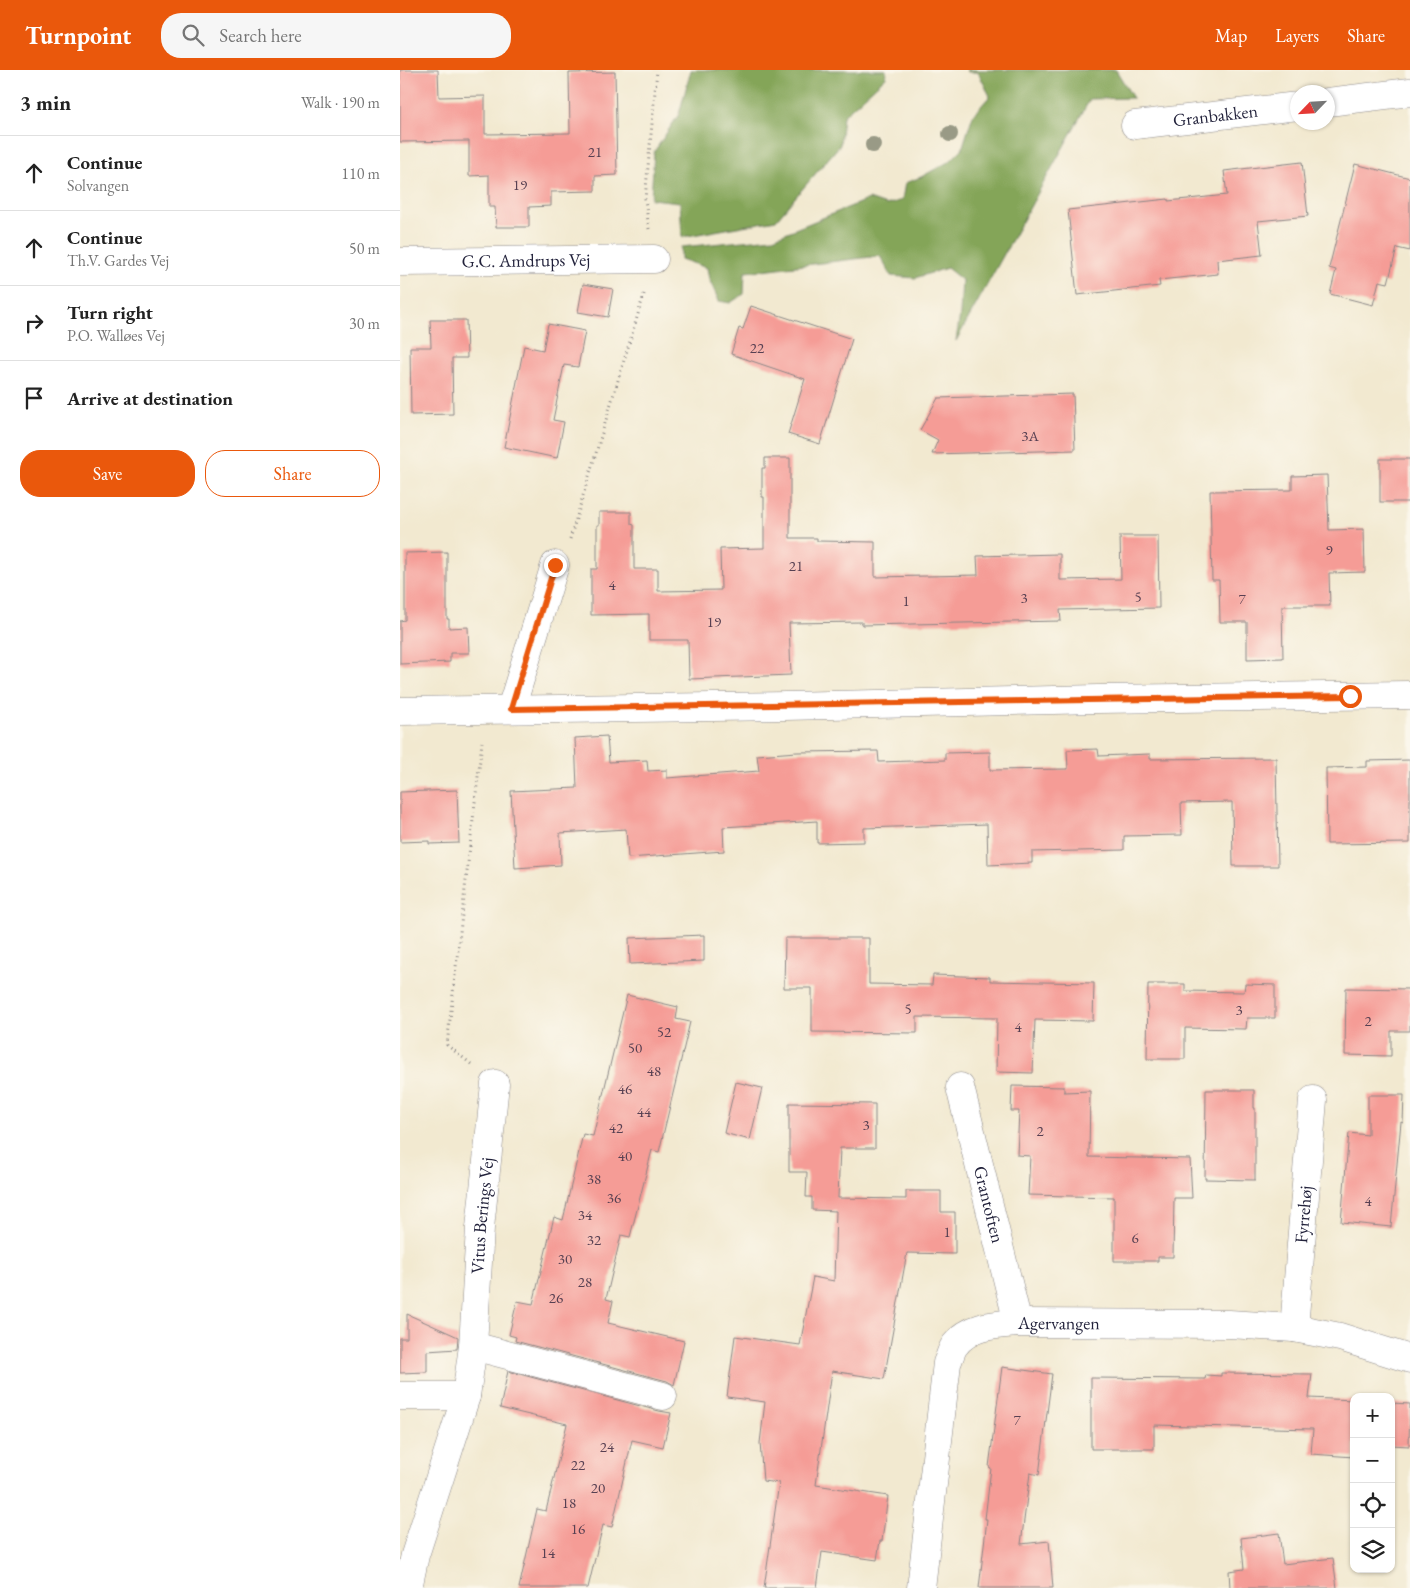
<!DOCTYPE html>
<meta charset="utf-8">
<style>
:root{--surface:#fff;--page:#f6f6f6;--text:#222;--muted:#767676;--line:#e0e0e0;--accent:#ea580c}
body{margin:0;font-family:"EB Garamond",serif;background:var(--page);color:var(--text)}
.controls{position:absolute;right:15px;bottom:15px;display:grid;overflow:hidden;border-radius:10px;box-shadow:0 1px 4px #0004}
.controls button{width:45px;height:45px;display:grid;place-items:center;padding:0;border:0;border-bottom:1px solid var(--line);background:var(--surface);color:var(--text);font:25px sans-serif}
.compass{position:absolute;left:890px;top:15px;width:45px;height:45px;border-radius:50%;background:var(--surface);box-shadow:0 1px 4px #0004;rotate:245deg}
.stop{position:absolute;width:15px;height:15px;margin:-11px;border:4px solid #ea580c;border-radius:50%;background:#fff}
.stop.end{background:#ea580c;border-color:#fff;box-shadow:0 1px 5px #0008}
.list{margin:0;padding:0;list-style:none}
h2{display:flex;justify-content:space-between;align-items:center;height:65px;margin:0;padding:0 20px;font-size:21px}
h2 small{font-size:16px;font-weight:400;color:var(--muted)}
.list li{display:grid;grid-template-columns:32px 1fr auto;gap:15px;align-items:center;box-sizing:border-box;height:75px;padding:0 20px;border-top:1px solid var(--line)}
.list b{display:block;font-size:19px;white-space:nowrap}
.list p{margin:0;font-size:16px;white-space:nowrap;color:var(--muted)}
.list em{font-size:16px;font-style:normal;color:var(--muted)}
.actions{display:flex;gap:10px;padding:15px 20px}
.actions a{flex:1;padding:11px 0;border:1px solid var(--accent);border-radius:20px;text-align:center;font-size:18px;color:var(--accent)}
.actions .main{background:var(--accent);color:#fff}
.icon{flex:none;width:28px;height:28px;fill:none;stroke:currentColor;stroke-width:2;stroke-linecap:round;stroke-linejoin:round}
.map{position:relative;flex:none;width:1010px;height:1518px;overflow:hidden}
header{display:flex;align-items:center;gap:30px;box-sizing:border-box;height:70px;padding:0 25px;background:var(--accent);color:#fff}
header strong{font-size:24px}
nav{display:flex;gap:28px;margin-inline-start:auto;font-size:18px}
.search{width:350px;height:45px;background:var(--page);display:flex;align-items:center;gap:12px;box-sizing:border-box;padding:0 18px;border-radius:20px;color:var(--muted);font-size:19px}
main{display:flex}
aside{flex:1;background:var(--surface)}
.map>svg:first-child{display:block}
.forest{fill:#84a559;stroke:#53644a}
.building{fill:#f59c96}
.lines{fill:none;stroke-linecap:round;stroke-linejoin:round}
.minor-casing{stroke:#8a8686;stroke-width:29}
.path{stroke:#8a8686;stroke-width:3;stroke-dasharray:1 4;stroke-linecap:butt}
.minor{stroke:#fff;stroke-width:28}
.tree{fill:#999a86}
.route{stroke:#ea580c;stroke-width:6}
.labels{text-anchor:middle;stroke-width:4;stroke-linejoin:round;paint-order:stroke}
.number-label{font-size:15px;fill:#574052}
.street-label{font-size:18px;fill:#22223b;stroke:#fbf7ec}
</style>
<header>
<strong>Turnpoint</strong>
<div class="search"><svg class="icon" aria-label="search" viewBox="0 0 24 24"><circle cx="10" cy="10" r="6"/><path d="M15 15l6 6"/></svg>Search here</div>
<nav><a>Map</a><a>Layers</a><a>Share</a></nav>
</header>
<main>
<aside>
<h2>3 min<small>Walk · 190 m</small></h2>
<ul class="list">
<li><svg class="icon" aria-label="ahead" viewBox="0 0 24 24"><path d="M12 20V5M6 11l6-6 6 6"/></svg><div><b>Continue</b><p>Solvangen</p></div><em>110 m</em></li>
<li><svg class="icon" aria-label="ahead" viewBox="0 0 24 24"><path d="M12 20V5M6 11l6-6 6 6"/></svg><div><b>Continue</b><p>Th.V. Gardes Vej</p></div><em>50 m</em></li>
<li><svg class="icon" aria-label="right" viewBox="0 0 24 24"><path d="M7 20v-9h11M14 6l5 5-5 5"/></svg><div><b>Turn right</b><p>P.O. Walløes Vej</p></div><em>30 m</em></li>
<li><svg class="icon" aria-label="arrive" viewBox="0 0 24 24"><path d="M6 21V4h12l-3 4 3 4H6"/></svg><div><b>Arrive at destination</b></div></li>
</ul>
<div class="actions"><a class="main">Save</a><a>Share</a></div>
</aside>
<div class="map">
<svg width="1010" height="1518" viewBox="0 0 1010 1518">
<rect width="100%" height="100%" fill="#fbf7ec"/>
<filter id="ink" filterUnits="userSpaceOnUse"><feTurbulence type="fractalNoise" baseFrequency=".02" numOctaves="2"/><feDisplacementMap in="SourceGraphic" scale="10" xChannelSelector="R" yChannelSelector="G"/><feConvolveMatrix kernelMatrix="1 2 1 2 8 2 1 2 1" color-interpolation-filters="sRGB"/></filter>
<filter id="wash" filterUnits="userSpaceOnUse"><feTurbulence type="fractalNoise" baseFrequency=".0096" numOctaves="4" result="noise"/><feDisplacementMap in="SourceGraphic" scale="20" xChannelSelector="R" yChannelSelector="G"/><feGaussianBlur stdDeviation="1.12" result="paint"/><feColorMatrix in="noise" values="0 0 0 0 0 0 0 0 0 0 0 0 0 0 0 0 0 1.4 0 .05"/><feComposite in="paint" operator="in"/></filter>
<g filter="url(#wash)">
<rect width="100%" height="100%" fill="#f2e9d0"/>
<g class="forest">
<polygon points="291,0 486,0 486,7 443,46 440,75 376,150 282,167 280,132 251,129 254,82 279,44"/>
<polygon points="566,0 716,0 733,28 690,29 556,271 560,244 562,210 547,198 515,208 491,206 480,186 345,202 344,224 330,233 319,231 309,209 307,198 281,189 281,177 373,168 469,129 486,135 502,130 505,113 521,107 550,91 562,79 573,45 590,26 578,2 568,2"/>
</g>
<g id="blocks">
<g class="building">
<polygon points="0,0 38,0 39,27 85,26 85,64 170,63 169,3 215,2 217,105 195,106 195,121 151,122 151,136 129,137 129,157 96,157 95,137 89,137 89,105 69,106 69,71 0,72"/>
<polygon points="902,92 908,146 858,151 862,185 817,190 818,204 759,210 760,216 677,225 668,140 768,129 768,131 827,125 824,101"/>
<polygon points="955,94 1010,108 1010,181 997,178 988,213 979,211 973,235 930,224 936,200 929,198"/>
<polygon points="183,214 213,219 208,247 178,242"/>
<polygon points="351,236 452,269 420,374 388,364 405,309 331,284 339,258 343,259"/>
<polygon points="30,250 66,250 67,288 52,288 53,344 11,345 10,277 31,277"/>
<polygon points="148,254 185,261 178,297 164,295 153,350 164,352 157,388 104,377 124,276 143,280"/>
<polygon points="673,324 675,380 532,384 538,370 520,360 538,328"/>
<polygon points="365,388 390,388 390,468 417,468 417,471 475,472 475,507 578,505 577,486 660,484 660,510 721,509 720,466 758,466 759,538 660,540 661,551 462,555 462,552 389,553 391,605 289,609 288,570 249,570 249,544 191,545 191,499 197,499 197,455 199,455 199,442 231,442 231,454 234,455 234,499 258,499 258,521 321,520 320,479 364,478 364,427 362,427 362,398 365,398"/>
<rect x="980" y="389" width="30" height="43"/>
<polygon points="927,405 929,460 964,459 965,502 929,503 930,536 882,536 883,588 847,589 847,552 820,552 819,510 812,510 810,421 892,420 892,406"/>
<polygon points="47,482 47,549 49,549 49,558 68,557 69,583 50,583 50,592 0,594 0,551 5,550 5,483"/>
<polygon points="207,666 209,692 247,690 248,701 267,700 267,708 359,701 357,685 397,682 478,681 479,692 545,690 545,683 590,682 590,700 668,699 667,680 698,679 699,686 750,684 750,689 876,688 878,796 833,796 832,732 781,733 782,765 724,766 724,780 632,782 632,793 588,795 587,754 464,758 464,772 417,773 417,751 323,757 324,781 228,788 226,759 160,763 161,795 115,798 111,721 177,718 175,668"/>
<polygon points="1010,690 1010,773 927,774 926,698 967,697 967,691"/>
<polygon points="57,720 59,773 29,774 29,771 0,772 0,722"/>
<polygon points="304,865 304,891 230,894 229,868"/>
<polygon points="385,868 469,868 469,914 532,915 533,905 590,907 590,911 694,913 693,951 635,950 633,1003 596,1002 597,948 517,947 517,963 412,962 412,918 384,918"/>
<polygon points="748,914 785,914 785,921 844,922 845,914 875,915 875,948 847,948 846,959 785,958 785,989 747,989"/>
<polygon points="946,918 1010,919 1010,961 991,961 991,986 945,985"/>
<polygon points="227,925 278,937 276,949 290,952 259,1082 252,1080 230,1167 221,1165 206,1229 213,1231 208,1253 284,1271 274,1315 267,1311 115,1271 116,1267 109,1265 117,1231 133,1234 154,1147 163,1150 183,1064 193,1066"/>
<polygon points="336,1012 362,1018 350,1070 324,1063"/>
<polygon points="612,1016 664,1017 664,1022 690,1021 689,1087 790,1089 792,1128 774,1128 773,1187 758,1187 758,1191 714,1191 714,1127 628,1125 630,1086 617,1085 619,1041 611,1041"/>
<polygon points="806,1020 854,1020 854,1038 855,1038 855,1110 805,1109"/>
<polygon points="968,1025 1004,1025 1003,1053 1001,1052 991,1157 941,1152 949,1063 968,1065"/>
<polygon points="389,1033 475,1034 475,1078 440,1078 438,1128 506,1129 506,1121 541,1121 541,1142 555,1142 555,1184 507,1183 484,1309 432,1301 416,1415 488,1426 482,1471 480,1471 477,1490 422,1482 417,1518 364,1518 379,1413 363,1411 360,1373 365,1332 327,1327 335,1266 400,1275 413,1207 434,1211 436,1141 412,1140 412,1127 406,1127 407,1102 389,1102"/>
<polygon points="7,1244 58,1267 57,1279 27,1281 27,1302 0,1303 0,1268 7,1268"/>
<polygon points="602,1297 652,1304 639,1405 630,1403 621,1474 649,1471 653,1518 579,1518 587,1449 585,1449 591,1398 589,1397"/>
<polygon points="108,1301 259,1341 271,1343 263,1377 232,1370 212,1457 203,1455 188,1518 119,1518 137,1439 146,1441 167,1354 100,1338"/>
<polygon points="821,1303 912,1304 909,1328 954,1330 954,1387 911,1384 913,1359 754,1355 754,1379 691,1379 691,1308 805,1309 806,1305 821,1306"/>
<polygon points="991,1333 1010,1334 1009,1376 991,1375"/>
<polygon points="879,1463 883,1494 933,1488 937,1518 830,1518 829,1501 844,1499 841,1468"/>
</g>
</g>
</g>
<g filter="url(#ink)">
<use href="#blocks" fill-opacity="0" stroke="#8a8686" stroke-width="1"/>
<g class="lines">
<defs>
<g id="minor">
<polyline points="928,32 1010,22"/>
<path id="s1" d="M735 55 898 36"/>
<path id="s2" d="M0 192 254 189"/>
<polyline points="111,639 155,495"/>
<polyline points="0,641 385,636 698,629 1010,625"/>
<path id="s3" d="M560 1017 618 1253"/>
<path id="s4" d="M894 1258 913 1030"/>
<polyline points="73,1276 263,1326"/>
<polyline points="0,1326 66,1326"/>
<path id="s5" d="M8 1518 15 1485 66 1326 73 1276 80 1158 95 1014"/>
<path id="s6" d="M521 1518 547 1293C550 1287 551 1280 555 1275 570 1255 595 1255 618 1253L829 1254 894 1258 940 1267 1010 1289"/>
</g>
</defs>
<use href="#minor" class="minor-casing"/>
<g class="path">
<polyline points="249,159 245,129 257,0"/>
<polyline points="170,469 245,221"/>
<polyline points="71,994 47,975 82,672"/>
</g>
<use href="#minor" class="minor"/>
</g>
<g class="tree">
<circle cx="550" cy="64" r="8"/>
<circle cx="473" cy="75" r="8"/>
</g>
</g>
<g class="lines" filter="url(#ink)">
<polyline class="route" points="155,495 111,639 950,626"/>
</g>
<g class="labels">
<g class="number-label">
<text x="195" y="87">21</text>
<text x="120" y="120">19</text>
<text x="357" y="283">22</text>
<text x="630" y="371">3A</text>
<text x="929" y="485">9</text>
<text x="396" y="501">21</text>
<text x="212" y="520">4</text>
<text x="738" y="532">5</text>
<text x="624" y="533">3</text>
<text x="842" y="534">7</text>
<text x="506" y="536">1</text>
<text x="314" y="557">19</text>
<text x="508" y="944">5</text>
<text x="839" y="945">3</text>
<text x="968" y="956">2</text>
<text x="618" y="962">4</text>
<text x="264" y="967">52</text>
<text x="235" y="983">50</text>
<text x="254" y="1006">48</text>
<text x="225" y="1024">46</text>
<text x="244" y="1047">44</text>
<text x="466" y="1060">3</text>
<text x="216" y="1063">42</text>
<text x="640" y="1066">2</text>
<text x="225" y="1091">40</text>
<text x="194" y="1114">38</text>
<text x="214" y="1133">36</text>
<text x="968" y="1136">4</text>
<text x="185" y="1150">34</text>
<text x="547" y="1167">1</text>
<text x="735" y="1173">6</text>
<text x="194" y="1175">32</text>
<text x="165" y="1194">30</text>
<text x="185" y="1217">28</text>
<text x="156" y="1233">26</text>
<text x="617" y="1355">7</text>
<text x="207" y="1382">24</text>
<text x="178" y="1400">22</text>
<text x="198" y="1423">20</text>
<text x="169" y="1438">18</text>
<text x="178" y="1464">16</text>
<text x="148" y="1488">14</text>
</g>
<g class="street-label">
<text dy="6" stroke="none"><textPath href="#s1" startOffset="81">Granbakken</textPath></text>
<text dy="6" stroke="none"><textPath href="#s2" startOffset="126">G.C. Amdrups Vej</textPath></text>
<text dy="6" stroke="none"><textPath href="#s3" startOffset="121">Grantoften</textPath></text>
<text dy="6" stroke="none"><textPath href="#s4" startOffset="114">Fyrrehøj</textPath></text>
<text dy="6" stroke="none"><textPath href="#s5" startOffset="382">Vitus Berings Vej</textPath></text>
<text dy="6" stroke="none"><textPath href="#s6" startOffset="356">Agervangen</textPath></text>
</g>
</g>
</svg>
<div class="controls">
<button>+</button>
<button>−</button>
<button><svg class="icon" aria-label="locate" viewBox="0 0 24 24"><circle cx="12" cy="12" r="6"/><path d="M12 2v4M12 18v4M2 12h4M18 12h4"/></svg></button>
<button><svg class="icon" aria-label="layers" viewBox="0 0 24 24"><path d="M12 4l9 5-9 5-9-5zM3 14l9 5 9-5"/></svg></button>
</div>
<svg class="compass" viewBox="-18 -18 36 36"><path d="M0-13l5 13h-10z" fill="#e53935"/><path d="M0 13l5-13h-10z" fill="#767676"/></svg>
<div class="stop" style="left:950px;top:626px"></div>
<div class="stop end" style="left:155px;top:495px"></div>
</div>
</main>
